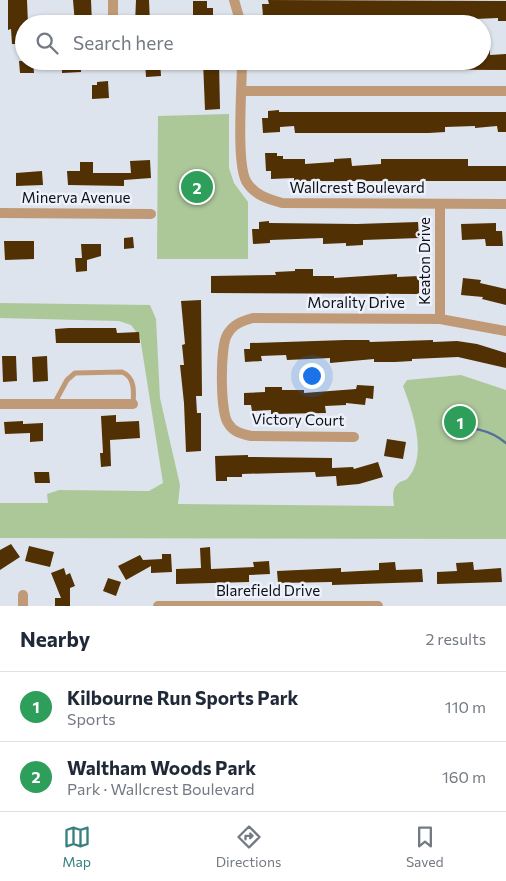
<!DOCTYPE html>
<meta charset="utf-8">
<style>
:root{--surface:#fff;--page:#f2f2f3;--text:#1f2937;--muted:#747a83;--line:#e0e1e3;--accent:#37807f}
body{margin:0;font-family:Commissioner,sans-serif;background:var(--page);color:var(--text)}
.you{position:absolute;left:311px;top:375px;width:18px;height:18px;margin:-12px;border:4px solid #fff;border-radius:50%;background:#1a73e8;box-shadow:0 0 0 8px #1a73e833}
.badge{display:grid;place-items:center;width:32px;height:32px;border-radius:50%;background:var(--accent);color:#fff;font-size:16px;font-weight:700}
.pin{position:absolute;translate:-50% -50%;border:2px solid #fff;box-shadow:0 1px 5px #0006}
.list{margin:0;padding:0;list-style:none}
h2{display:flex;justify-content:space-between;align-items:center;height:65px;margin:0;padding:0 20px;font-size:21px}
h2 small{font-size:16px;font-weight:400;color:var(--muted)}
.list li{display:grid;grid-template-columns:32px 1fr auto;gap:15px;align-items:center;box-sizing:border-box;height:70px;padding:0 20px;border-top:1px solid var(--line)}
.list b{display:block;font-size:19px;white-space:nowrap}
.list p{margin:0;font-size:16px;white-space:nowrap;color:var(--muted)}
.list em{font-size:16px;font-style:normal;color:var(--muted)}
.icon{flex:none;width:28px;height:28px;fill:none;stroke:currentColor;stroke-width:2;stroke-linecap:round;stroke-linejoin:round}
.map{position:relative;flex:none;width:506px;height:606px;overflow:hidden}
.search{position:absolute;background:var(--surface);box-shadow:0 1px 4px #0004;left:15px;right:15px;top:15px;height:55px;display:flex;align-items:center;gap:12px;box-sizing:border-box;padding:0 18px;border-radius:28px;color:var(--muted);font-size:19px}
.sheet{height:205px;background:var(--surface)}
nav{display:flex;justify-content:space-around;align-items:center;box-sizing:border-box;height:70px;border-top:1px solid var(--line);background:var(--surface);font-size:14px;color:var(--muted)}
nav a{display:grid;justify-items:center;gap:2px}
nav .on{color:var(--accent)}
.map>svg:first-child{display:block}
.green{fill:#acc899}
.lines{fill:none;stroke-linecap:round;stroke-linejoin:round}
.stream{stroke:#587198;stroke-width:2.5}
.building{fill:#513004}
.lane{stroke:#c09a76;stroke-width:5}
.street{stroke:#c09a76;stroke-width:10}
.labels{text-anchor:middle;stroke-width:5;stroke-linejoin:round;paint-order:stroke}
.street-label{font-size:15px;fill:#0e0f13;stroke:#ecf1fb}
</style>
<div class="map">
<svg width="506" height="606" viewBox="0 0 506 606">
<rect width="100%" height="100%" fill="#dee4ed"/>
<g class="green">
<polygon points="229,114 229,168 234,183 248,202 248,259 157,259 158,116"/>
<path d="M0 303 150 305 156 319 160 398 180 485 178 504 394 506C393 497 391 488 400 482 401 482 407 479 407 479 429 456 412 411 403 386L407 380 461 375 506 390V539L0 538V503H48L47 494 59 490 149 491 163 483 140 337 131 325 119 321 0 318Z"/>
</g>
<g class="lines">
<path class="stream" d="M450 428C472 427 489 429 506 443"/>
</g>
<g class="building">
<polygon points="8,0 27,0 28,24 24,24 24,44 12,44 11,29 8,30"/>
<polygon points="73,0 91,0 92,24 75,24"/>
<polygon points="136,0 149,0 150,24 135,24"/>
<polygon points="268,0 506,1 506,21 498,21 498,18 429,21 429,19 405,20 405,17 389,17 290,21 290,15 263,16 262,4 269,4"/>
<polygon points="193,1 207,1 207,8 213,8 213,24 199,24 199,18 193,18"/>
<polygon points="490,50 490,55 506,54 506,70 295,69 295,61 482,61 482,51"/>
<polygon points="19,61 33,61 34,73 20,73"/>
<polygon points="62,61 81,61 81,72 62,73"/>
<polygon points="145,61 160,61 161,76 146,77"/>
<polygon points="203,61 219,61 220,109 205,110"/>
<rect x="269" y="61" width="11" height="8"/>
<polygon points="108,81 109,98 92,99 92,85 97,85 97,82"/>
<polygon points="279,110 279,112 506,112 506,132 498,132 497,126 475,128 475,126 445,127 445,132 429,133 295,133 294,126 280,127 280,132 263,133 262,118 268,118 268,111"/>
<polygon points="265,153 277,153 277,156 283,156 283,159 305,159 305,164 334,162 334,159 351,158 352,166 381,164 381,159 468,159 468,166 506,166 506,181 294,181 294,178 271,179 271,171 266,171"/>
<polygon points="150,160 151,178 124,180 124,186 68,185 67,171 80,171 80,162 93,162 93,173 131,173 130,161"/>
<polygon points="42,171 43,185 16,186 16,173"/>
<polygon points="199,176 204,186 195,190 191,179"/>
<polygon points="269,221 269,223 357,224 418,222 419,238 363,240 363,245 346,246 346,243 323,244 323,238 270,240 270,243 253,244 252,229 259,229 259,222"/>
<polygon points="496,223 496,231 502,231 503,246 486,246 485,239 462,240 461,224"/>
<polygon points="133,237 134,248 124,249 124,238"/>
<polygon points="4,241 34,241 34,259 5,260"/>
<polygon points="81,244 101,244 101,256 87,260 87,271 76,272 75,258 82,258"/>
<polygon points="295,269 313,269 313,276 334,276 334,278 397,274 397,277 419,276 419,294 211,293 211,276 276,275 275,272 295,271"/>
<polygon points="463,278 481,280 480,283 506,289 506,305 482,299 483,297 461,295"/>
<polygon points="201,300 202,396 196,396 197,413 201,413 201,451 186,452 184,403 180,365 184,365 182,345 185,344 181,301"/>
<polygon points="69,328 116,328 117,333 139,332 140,343 56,343 55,329"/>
<polygon points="346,340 369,340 370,342 433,340 433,342 457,341 477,344 506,353 506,368 458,357 412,359 412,361 395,362 374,362 374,359 330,363 330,358 287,360 286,355 261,356 262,361 245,362 244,349 250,349 250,343"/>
<polygon points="2,356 16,356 17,381 3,382"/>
<polygon points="47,356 48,381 33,382 32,357"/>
<polygon points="357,385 374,386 373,399 366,398 365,405 346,403 346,405 325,406 326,413 271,414 271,410 252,411 251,405 244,405 244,393 265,392 265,387 282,387 282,390 304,390 304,393 356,389"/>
<polygon points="116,415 116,422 139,421 140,438 110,440 111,466 101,467 100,453 103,453 101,416"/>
<polygon points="23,421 23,424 43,423 43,441 30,442 30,433 5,434 4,422"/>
<polygon points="387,439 406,442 403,459 384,456"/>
<polygon points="248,455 248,457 332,458 332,468 353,467 354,469 378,462 383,477 359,484 337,486 336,476 316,477 315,472 242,474 242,477 227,477 227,481 216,481 215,456"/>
<polygon points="34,472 49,472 50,483 35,483"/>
<polygon points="11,544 20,557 0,570 0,550"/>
<polygon points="29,546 54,552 50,567 25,561"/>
<polygon points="210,547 211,569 254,567 253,562 269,561 270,574 249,575 249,582 176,584 176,569 201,568 200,548"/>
<polygon points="162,554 171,554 172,572 151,573 151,566 126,580 118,566 140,555 143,560 162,559"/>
<polygon points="395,562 396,570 422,569 423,582 332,585 332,582 278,583 277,571 341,568 341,572 379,570 379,563"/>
<polygon points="473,562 474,570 501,568 502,582 437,584 437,572 457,571 456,563"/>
<polygon points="64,568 66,575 70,573 75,586 70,588 70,606 55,606 55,598 61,598 51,573"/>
<polygon points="108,578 121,582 116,596 103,591"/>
</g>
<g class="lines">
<path class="lane" d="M54 404 67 380 75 373 122 372C135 377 134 392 133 404"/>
<g class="street">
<polyline points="113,0 113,24"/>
<polyline points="234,0 241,24"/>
<path d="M242 61C242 88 236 161 246 181 254 195 268 199 282 203L506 204"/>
<polyline points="242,91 506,91"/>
<polyline points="0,213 151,214"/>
<polyline points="440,319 440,204"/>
<polyline points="0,404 133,404"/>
<path d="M354 437 251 436C242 434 233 432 228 423 220 412 220 347 227 335 233 324 242 321 253 318L440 319 506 331"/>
<polyline points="23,595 23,606"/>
<polyline points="158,606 378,606"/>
</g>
</g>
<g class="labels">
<g class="street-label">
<text x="357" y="193">Wallcrest Boulevard</text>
<text x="76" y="203">Minerva Avenue</text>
<text transform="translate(425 261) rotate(-90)" y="5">Keaton Drive</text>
<text x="356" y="308">Morality Drive</text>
<text transform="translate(298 420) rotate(1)" y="5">Victory Court</text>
<text x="268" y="596">Blarefield Drive</text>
</g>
</g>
</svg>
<div class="you"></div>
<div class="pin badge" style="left:460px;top:422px;background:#2e9e5b">1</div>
<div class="pin badge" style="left:197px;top:187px;background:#2e9e5b">2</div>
<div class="search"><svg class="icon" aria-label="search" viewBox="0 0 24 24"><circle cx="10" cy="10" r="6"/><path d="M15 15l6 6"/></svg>Search here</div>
</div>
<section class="sheet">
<h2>Nearby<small>2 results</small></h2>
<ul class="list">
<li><span class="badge" style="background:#2e9e5b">1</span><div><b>Kilbourne Run Sports Park</b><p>Sports</p></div><em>110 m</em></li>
<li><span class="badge" style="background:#2e9e5b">2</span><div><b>Waltham Woods Park</b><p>Park · Wallcrest Boulevard</p></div><em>160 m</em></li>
</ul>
</section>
<nav>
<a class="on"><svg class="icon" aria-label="map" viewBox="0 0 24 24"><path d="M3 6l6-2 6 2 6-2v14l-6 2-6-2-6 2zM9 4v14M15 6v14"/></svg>Map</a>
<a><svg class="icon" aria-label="directions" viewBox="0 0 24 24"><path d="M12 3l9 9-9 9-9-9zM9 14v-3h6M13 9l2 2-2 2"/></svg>Directions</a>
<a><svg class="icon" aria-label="saved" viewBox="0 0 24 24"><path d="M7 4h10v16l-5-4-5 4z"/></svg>Saved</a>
</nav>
